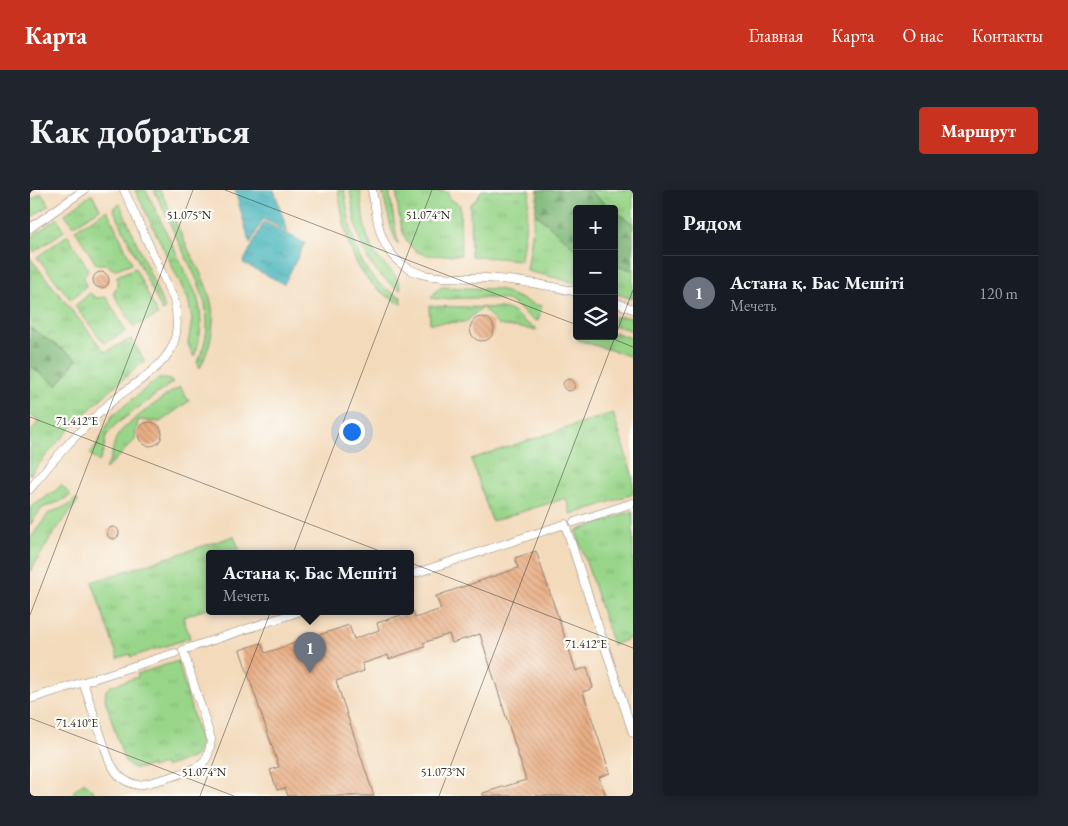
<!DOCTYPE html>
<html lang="ru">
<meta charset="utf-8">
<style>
:root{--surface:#171b24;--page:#20242c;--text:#f1f3f6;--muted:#9ea1a6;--line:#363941;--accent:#c8321e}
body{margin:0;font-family:"EB Garamond",serif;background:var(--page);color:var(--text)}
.controls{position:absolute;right:15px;top:15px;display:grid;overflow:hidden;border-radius:5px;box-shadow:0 2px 12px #0003}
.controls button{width:45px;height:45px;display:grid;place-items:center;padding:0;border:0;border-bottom:1px solid var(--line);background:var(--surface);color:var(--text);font:25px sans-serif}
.you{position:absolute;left:321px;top:241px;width:18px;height:18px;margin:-12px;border:4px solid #fff;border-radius:50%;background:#1a73e8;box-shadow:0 0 0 8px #1a73e833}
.badge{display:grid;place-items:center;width:32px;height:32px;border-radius:50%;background:var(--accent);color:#fff;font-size:16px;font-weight:700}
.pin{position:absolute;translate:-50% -41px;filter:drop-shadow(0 1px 2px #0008)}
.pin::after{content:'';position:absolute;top:26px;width:18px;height:15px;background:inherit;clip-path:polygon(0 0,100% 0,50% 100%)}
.popup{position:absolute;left:176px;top:360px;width:208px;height:65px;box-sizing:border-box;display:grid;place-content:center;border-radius:5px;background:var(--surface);filter:drop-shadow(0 1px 4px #0005);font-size:16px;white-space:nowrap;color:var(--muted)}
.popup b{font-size:19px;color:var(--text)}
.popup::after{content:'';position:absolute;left:50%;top:100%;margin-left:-10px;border:10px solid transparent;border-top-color:var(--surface)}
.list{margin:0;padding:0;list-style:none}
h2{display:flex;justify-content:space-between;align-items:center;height:65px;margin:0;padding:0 20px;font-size:21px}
h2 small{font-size:16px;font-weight:400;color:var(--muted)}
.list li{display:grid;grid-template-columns:32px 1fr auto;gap:15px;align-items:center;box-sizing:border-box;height:75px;padding:0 20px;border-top:1px solid var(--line)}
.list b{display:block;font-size:19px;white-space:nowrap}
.list p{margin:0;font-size:16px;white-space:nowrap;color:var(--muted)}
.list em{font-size:16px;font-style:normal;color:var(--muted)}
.icon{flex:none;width:28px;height:28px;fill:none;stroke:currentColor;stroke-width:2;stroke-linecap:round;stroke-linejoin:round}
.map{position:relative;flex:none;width:603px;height:606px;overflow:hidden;border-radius:5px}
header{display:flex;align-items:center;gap:30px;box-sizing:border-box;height:70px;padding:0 25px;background:var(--accent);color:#fff}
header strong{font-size:24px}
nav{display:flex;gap:28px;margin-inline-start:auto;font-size:18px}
.intro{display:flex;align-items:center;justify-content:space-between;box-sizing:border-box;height:120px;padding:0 30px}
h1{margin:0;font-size:35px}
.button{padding:12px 22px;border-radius:5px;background:var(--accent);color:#fff;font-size:18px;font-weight:700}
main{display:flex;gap:30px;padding:0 30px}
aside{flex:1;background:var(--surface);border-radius:5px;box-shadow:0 2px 12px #0003}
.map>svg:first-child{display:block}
.grass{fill:url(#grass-tufts);stroke:#62805a}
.forest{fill:url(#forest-firs);stroke:#527050}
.water{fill:url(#water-ripples);stroke:#387073}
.building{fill:url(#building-back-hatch)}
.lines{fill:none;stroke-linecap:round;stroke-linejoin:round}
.lane-casing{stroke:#8f8273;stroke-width:9}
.lane{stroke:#fff;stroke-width:8}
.ticks{fill:none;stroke:#2b2b2b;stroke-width:1;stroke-opacity:0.45}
.ticks-label{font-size:12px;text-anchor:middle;fill:#2b2b2b;stroke:#fdfcf7;stroke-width:4.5;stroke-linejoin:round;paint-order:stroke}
</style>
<header>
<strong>Карта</strong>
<nav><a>Главная</a><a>Карта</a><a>О нас</a><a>Контакты</a></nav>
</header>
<div class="intro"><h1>Как добраться</h1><a class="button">Маршрут</a></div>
<main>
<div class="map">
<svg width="603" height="606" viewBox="0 0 603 606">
<defs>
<pattern id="grass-tufts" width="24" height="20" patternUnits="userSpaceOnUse" patternTransform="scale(1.25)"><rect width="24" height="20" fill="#98d589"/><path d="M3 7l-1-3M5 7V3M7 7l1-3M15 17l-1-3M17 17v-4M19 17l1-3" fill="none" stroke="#83b776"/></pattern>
<pattern id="forest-firs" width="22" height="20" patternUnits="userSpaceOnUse" patternTransform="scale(1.25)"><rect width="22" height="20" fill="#7ab675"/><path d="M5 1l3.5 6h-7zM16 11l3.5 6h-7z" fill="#649460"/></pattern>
<pattern id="water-ripples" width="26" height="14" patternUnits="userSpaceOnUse" patternTransform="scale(1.25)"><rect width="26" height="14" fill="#44b4bb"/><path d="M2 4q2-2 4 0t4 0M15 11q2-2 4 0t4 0" fill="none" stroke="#399398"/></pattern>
<pattern id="building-back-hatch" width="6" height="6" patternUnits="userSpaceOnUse" patternTransform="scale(1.25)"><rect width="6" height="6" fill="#eaae84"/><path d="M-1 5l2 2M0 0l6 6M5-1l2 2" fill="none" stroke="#be8e6c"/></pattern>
</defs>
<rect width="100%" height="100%" fill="#fdfcf7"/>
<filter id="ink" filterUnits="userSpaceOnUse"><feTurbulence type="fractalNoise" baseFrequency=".02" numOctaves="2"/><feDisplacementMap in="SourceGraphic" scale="10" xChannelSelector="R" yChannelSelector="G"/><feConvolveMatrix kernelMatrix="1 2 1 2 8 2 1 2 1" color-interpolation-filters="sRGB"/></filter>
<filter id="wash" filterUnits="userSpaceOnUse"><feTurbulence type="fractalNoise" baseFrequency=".0096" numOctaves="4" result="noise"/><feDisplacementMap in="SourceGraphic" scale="20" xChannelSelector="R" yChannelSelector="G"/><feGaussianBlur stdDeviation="1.12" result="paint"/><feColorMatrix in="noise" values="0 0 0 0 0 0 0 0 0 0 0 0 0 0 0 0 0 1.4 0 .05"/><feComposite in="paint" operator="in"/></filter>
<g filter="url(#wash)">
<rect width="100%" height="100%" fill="#f3dabb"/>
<g class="grass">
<path d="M105 0H116L167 106C173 127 172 147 164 167L158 154 162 129 158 109Z"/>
<path d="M124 0H130C140 20 149 39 158 59 169 80 182 102 183 127 183 145 178 162 170 178L167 172C189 130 171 97 152 59 143 39 133 20 124 0Z"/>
<path d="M308 0H314C322 44 324 87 371 107L372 114C320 91 317 50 308 0Z"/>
<path d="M320 0H330C333 20 333 44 344 62 354 79 367 79 371 100 329 77 327 43 320 0Z"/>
<polygon points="352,0 359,0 368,55 362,41"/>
<path d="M366 0H402L417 2 420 9 430 15 431 65C419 65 404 67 393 64 369 58 369 20 366 0Z"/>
<polygon points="452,0 500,0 491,70 441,66 440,14 445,11"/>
<polygon points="558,0 603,0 603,34"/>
<polygon points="11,3 19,15 0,28 0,11"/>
<polygon points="62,4 70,19 43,36 35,24"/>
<polygon points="90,14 135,119 132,121 83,18"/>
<polygon points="77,20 102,73 84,80 76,74 66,74 45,40"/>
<polygon points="505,23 547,60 547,93 497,81"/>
<polygon points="27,28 34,41 4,62 0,57 0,48"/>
<polygon points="38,45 58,79 54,87 56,96 41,110 7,67"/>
<path d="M0 68 75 162 101 149 115 171C72 205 34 242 0 285V243L9 231 0 225V176L27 195 47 169 0 138Z"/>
<polygon points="584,76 603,80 603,109 584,103"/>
<polygon points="105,78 128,125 104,137 83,103 88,95 87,86"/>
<path d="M412 97 469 99 503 114 512 116 508 131C496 128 490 116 479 111 467 106 423 109 407 109L401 108 406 101Z"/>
<polygon points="60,103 67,108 76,107 96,141 74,153 45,116"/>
<path d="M399 116 471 118C486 119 492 134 506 138V140L468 135 452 117 436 132 400 133Z"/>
<polygon points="584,127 597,127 603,129 603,141 584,135"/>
<polygon points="584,142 603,149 603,167 548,150 548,147 584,146"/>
<polygon points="127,189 137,189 143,192 85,235 76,246 73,263 69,272 60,264 65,258 82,226"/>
<path d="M150 197 159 211 130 232 108 230 105 250 76 279 75 278C85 266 81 255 88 245 97 232 127 213 141 202Z"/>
<polygon points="583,223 603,287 603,304 541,325 536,308 462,331 441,269"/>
<polygon points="31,295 41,305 31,311 12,318 0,335 0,318 25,301"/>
<polygon points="46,309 48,311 21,347 0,382 0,349 19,323 37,316"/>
<polygon points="603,321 603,447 583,455 546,341"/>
<polygon points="204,346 211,364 180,364 180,418 153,427 160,448 101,467 100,464 88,468 62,392"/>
<path d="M148 471 170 551 168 563 161 568 135 577 134 574 122 578 121 575C109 580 99 581 93 567L75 509 76 500 80 496 108 487 107 484Z"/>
<polygon points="54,592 64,602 59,606 47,606 43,602"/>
</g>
<g class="forest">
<polygon points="508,0 558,0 582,19 547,19 547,60 505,23"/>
<polygon points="584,20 603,34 603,80 584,76"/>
<polygon points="0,138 47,169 27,195 0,176"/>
</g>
<g class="water">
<polygon points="205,0 244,0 258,42 233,29 220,54"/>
<polygon points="234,32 275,53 254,94 213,73"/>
</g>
<g id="blocks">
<g class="building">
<circle cx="71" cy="90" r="8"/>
<circle cx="452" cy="139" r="12"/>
<circle cx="539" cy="195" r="6"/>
<circle cx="120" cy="244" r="12"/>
<circle cx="83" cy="343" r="6"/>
<polygon points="506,361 546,481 557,477 563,498 553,502 580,583 569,587 576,606 453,606 453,603 496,590 450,444 422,453 419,444 393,453 395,457 359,469 358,465 332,474 334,481 306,491 344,606 258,606 255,598 247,600 240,580 249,577 210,460 231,453 235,463 319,435 324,449 349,440 347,433 383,421 385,428 411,419 406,406 488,378 485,368"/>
</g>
</g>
</g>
<g filter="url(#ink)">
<use href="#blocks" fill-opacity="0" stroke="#8f8273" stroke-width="1"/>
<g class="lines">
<defs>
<g id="lane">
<path d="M342 0C346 19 347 42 358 59 365 71 378 80 391 84 407 89 437 87 456 88 487 90 517 95 547 102"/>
<polyline points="0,38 54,0"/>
<polyline points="584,112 603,119"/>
<path d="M0 299C24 268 52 238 81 212 101 195 128 182 141 159 149 143 148 127 144 110L94 0"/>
<polyline points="544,332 603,313"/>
<polyline points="380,385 535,334 603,543"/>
<path d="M53 492 79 570C86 584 92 592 108 595 121 593 162 582 172 574 179 567 180 558 181 549L153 460 268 422"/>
<polyline points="0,509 145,463"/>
</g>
</defs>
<use href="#lane" class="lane-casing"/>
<use href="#lane" class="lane"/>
</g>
</g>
<path class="ticks" d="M195 0 547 135M576 146 603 157M0 227 603 458M0 425 163 0M0 528 204 606M170 606 402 0M409 606 603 100"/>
<g class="ticks-label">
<text x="159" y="29">51.075°N</text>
<text x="398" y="29">51.074°N</text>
<text x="47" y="235">71.412°E</text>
<text x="556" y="458">71.412°E</text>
<text x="47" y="537">71.410°E</text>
<text x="174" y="586">51.074°N</text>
<text x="413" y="586">51.073°N</text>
</g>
</svg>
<div class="controls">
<button>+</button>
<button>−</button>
<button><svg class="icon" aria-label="layers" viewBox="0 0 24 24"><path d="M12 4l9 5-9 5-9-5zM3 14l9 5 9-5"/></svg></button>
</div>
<div class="you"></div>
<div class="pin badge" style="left:280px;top:483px;background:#6b7280">1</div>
<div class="popup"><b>Астана қ. Бас Мешіті</b>Мечеть</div>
</div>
<aside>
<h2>Рядом<small></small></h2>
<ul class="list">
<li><span class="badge" style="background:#6b7280">1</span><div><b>Астана қ. Бас Мешіті</b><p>Мечеть</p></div><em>120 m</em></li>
</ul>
</aside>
</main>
